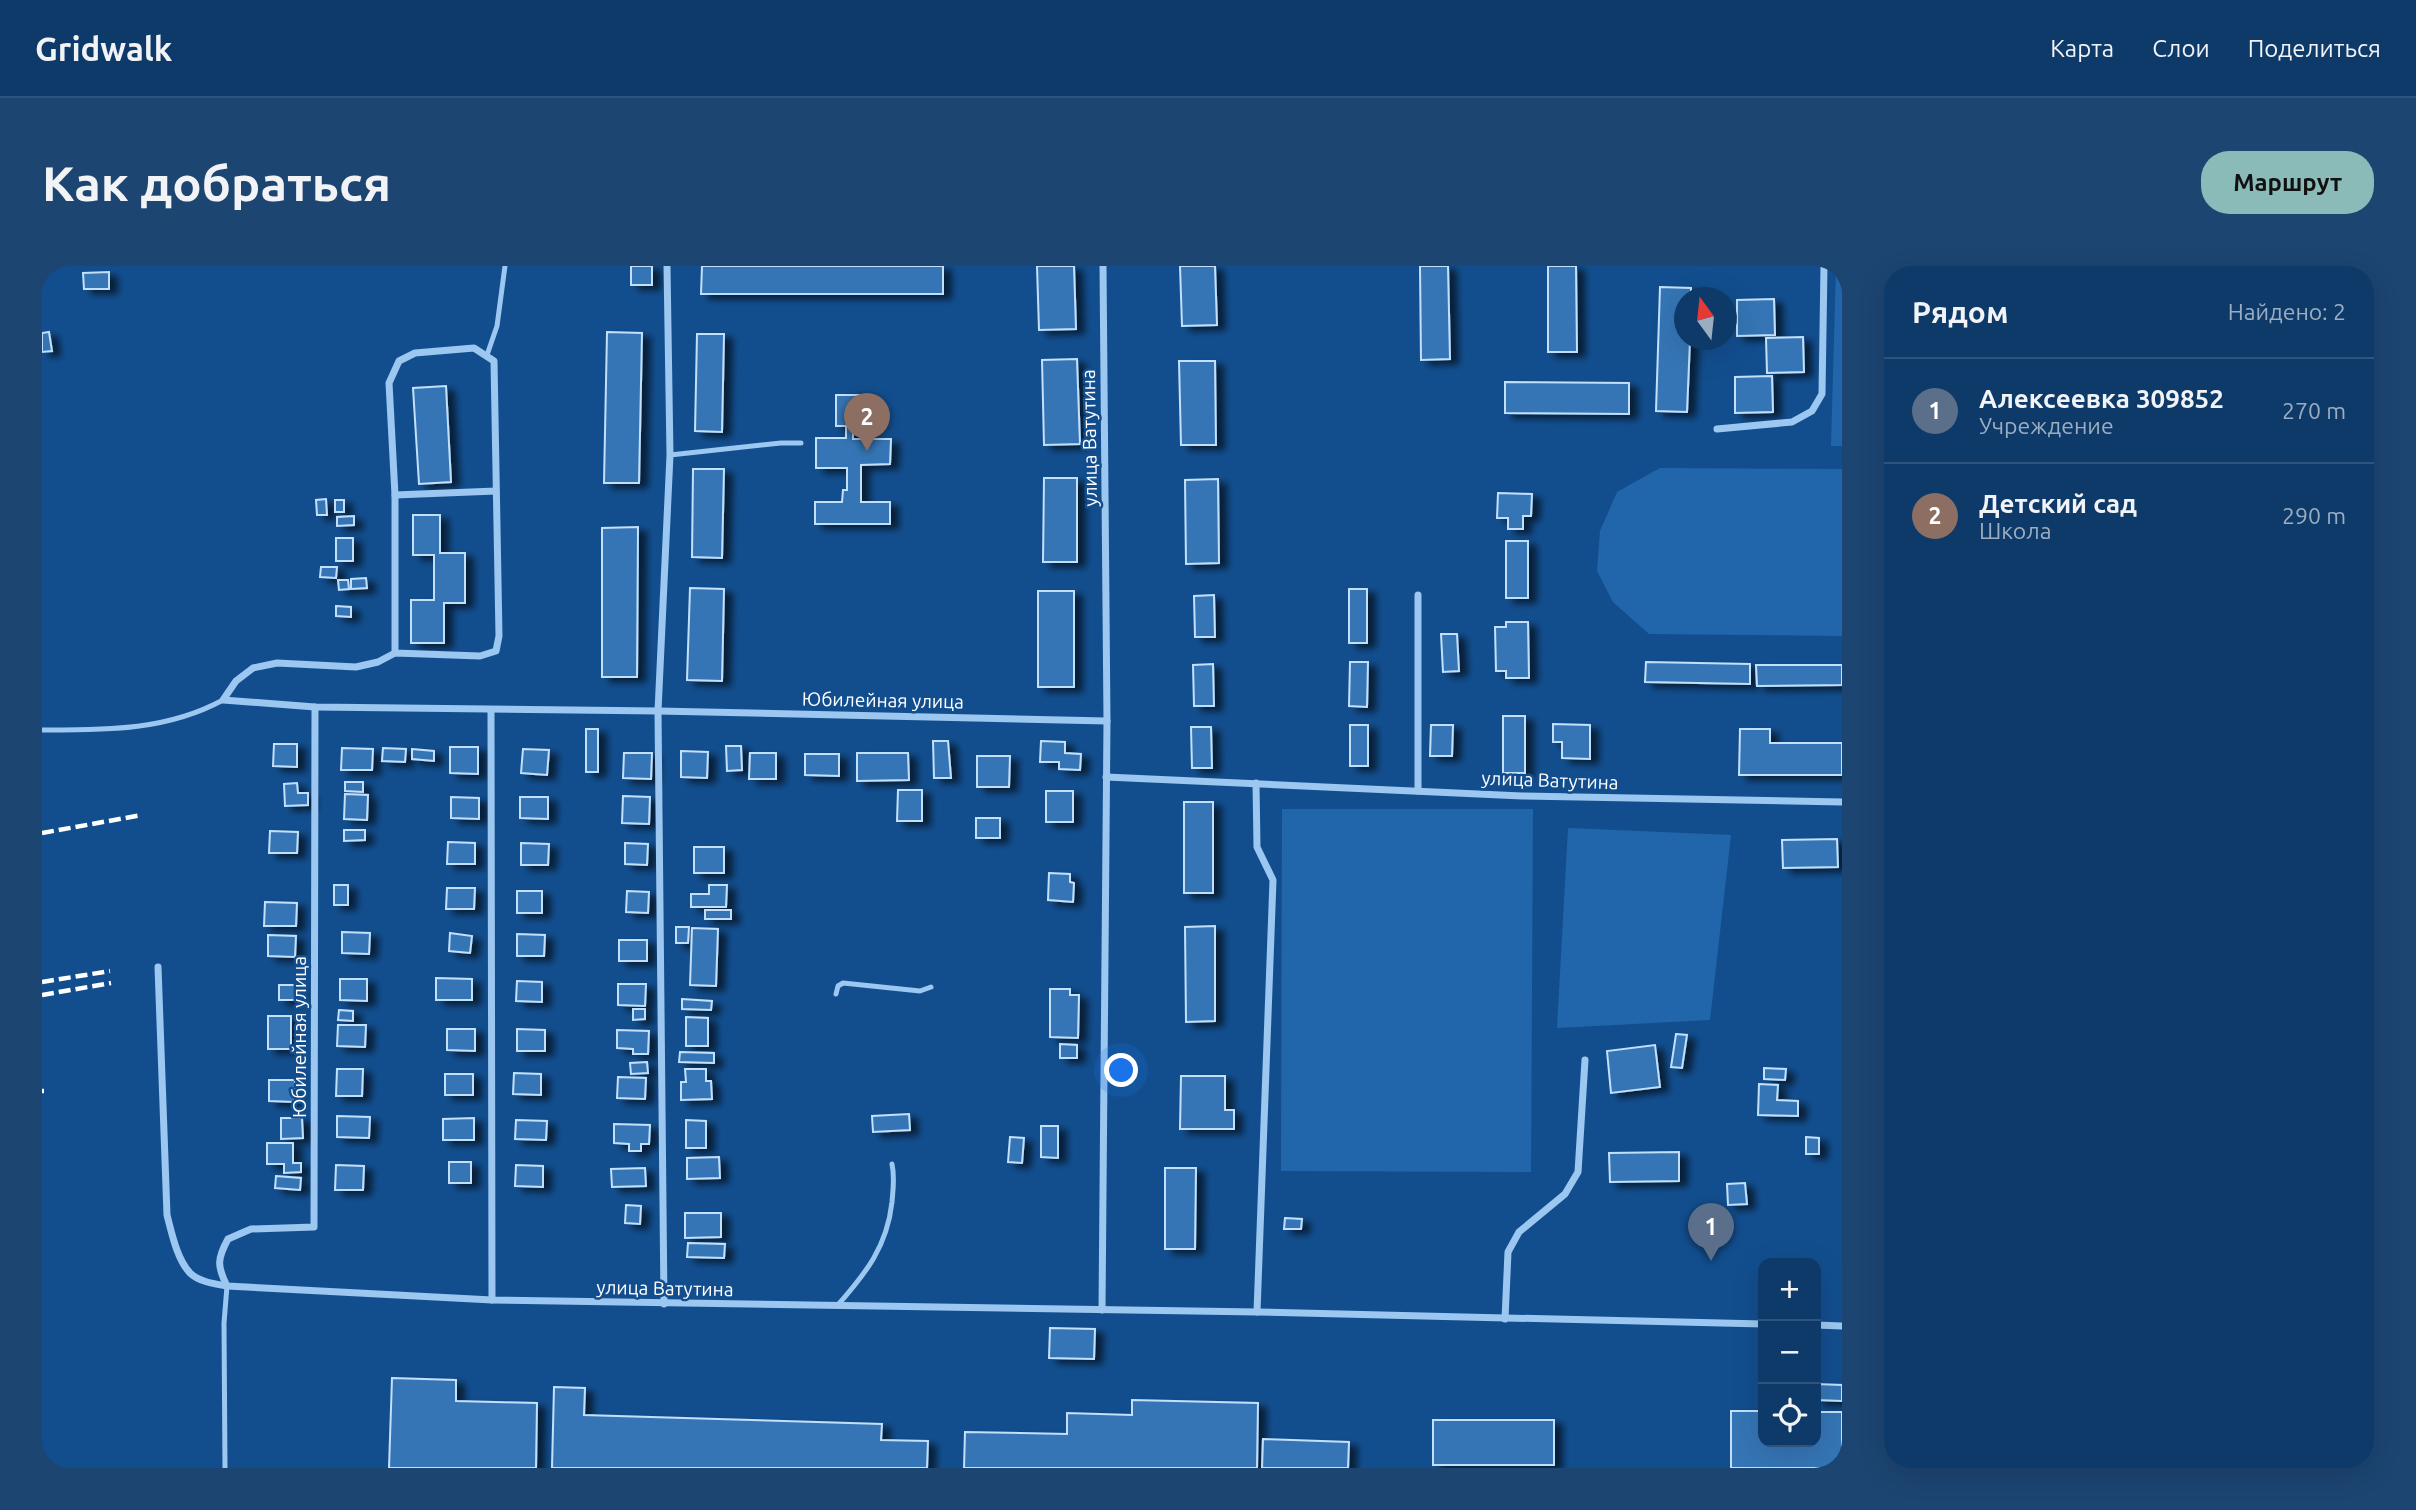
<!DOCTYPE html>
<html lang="ru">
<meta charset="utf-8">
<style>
:root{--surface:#0e3a6a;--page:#1c4572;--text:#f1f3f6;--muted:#9badc1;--line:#2e547e;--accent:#8bbbb9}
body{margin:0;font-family:Ubuntu,sans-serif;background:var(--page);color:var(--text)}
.controls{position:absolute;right:21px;bottom:21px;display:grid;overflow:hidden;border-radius:14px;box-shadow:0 7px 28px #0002}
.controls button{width:63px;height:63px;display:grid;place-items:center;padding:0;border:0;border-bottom:2px solid var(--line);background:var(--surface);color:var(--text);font:35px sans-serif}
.compass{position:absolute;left:1632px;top:21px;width:63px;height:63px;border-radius:50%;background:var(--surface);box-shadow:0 7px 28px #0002;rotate:345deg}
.you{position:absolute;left:1080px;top:805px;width:24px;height:24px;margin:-18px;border:5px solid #fff;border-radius:50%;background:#1a73e8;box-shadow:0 0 0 10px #1a73e833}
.badge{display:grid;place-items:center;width:46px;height:46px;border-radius:50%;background:var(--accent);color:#fff;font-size:23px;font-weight:700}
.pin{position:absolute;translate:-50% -58px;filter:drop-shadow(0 2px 4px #0008)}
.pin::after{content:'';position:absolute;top:37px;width:24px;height:21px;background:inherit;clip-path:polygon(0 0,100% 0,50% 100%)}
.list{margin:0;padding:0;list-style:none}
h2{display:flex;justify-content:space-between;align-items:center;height:91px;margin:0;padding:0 28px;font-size:30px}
h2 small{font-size:23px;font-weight:400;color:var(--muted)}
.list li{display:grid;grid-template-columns:46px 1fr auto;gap:21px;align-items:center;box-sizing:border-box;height:105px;padding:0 28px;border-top:2px solid var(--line)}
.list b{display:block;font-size:26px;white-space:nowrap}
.list p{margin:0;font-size:23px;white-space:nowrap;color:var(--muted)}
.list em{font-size:23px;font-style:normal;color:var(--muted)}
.icon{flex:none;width:38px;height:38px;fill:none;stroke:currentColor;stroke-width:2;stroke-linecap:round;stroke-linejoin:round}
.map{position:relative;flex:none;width:1800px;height:1202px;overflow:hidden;border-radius:28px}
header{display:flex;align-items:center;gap:42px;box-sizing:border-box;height:98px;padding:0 35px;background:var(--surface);border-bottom:2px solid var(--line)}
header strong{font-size:33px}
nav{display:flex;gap:38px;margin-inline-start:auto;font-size:24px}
.intro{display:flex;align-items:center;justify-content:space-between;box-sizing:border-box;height:168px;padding:0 42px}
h1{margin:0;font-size:49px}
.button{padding:18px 32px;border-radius:28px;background:var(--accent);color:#111;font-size:24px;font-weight:700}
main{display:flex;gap:42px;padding:0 42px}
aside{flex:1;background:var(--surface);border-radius:28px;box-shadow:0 7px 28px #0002}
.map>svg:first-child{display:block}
.green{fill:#2166ab}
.building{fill:#3675b5;stroke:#c2e0fc;stroke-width:2;filter:url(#shadow)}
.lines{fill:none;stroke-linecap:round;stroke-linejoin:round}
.service{stroke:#9bc7f1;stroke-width:5}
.minor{stroke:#9bc7f1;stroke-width:7}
.rail{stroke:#fff;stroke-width:4.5;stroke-dasharray:12 5;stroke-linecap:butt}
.labels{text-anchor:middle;stroke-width:5;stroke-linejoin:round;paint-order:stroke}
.street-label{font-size:19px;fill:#fff;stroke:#124e8e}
</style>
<header>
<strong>Gridwalk</strong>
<nav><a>Карта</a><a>Слои</a><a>Поделиться</a></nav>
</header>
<div class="intro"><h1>Как добраться</h1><a class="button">Маршрут</a></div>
<main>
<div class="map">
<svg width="1800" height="1202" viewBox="0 0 1800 1202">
<defs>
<filter id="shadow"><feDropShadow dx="8" dy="4.5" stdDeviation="3.5" flood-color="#0009"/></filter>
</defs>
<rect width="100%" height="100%" fill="#124e8e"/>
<g class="green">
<polygon points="1794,0 1800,0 1800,180 1789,180"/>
<polygon points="1618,202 1800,203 1800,370 1607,368 1571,336 1555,305 1558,265 1575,226"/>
<polygon points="1240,543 1491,543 1489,906 1239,905"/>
<polygon points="1526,562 1689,569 1668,754 1515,762"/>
</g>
<g class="building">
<rect x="589" y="0" width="21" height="19"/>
<polygon points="660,0 901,0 901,28 659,28"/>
<polygon points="995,0 1032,0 1034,63 997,64"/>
<polygon points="1138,0 1173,0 1175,59 1140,60"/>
<polygon points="1378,0 1406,0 1408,93 1379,94"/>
<polygon points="1506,0 1534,0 1535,86 1506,86"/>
<polygon points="67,6 67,23 42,23 41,7"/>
<polygon points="1618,21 1649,22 1649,32 1643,32 1643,74 1648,74 1645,146 1614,145"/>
<polygon points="1732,33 1733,69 1695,70 1695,34"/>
<polygon points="7,66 10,85 0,86 0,67"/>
<polygon points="565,66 600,67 597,217 562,217"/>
<polygon points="655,68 682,68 680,166 653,165"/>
<polygon points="1761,71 1762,106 1725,107 1724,72"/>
<polygon points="1035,93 1038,178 1002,179 1000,94"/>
<polygon points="1137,95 1173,95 1174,179 1139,179"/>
<polygon points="1730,110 1731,146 1693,147 1693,111"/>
<polygon points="1463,116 1587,117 1587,148 1463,147"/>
<polygon points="404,120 409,216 377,218 371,122"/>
<polygon points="794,129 822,129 822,159 811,159 811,173 849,173 848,198 819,199 819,236 848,236 848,258 773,258 773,236 800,236 801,224 805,224 805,202 774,202 774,172 804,172 804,160 794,160"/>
<polygon points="651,203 682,203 680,292 650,291"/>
<polygon points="1002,212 1035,212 1035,296 1001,296"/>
<polygon points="1176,213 1177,297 1144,298 1143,214"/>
<polygon points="1456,227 1490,228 1489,250 1481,250 1481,263 1466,263 1466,252 1455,252"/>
<polygon points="284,233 285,249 275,249 274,234"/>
<rect x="293" y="234" width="9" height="12"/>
<polygon points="371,249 398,249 398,287 423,287 423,337 402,337 402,377 369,377 369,334 392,334 392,289 371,289"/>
<polygon points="312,250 312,259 295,260 295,251"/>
<polygon points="596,261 595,411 560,411 560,262"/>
<rect x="294" y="272" width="17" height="23"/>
<rect x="1464" y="275" width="22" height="57"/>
<polygon points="279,301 295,301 294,312 278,311"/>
<polygon points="324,312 325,322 309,323 309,313"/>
<polygon points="296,314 306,314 307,323 297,324"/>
<polygon points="648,322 682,323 680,415 645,414"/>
<rect x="1307" y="323" width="18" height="54"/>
<rect x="996" y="325" width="36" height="96"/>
<polygon points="1172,329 1173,371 1153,371 1152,330"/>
<polygon points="294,340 309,341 309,351 294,350"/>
<polygon points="1464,356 1486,356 1487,412 1464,412 1464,405 1454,405 1453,361 1464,361"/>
<polygon points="1399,368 1415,368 1417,405 1401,406"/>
<polygon points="1308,396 1326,396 1325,441 1307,440"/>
<polygon points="1604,396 1708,398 1708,418 1603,416"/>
<polygon points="1171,398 1172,440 1152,440 1151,399"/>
<polygon points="1714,399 1800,399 1800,419 1715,420"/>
<rect x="1461" y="450" width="22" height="57"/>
<polygon points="1511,458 1548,459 1548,493 1520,492 1520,476 1511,476"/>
<rect x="1308" y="459" width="18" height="41"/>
<polygon points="1389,459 1411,459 1410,490 1388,490"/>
<polygon points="1149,461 1169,461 1170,502 1150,502"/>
<rect x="544" y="463" width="12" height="43"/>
<polygon points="1698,463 1728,463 1728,477 1800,477 1800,509 1697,509"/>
<polygon points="891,475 906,475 909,512 892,512"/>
<polygon points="999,475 1023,476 1023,487 1039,488 1038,504 1017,503 1017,496 998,496"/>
<polygon points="232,478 255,478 255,501 231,500"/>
<polygon points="684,480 699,480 700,504 685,505"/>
<polygon points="408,481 436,481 436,508 408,507"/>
<polygon points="300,482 331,483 330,504 299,504"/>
<polygon points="341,482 364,483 363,496 340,495"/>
<polygon points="370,483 392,485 392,495 370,493"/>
<polygon points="481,483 507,484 505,509 479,507"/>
<polygon points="639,485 666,486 665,512 639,511"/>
<polygon points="582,487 610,487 609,513 581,512"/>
<polygon points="708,487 734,487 734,513 707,513"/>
<polygon points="815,487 866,487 867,514 815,515"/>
<polygon points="763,488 797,488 797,510 763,509"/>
<polygon points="935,490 968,490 967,521 935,521"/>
<polygon points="303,516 321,516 321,526 303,525"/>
<polygon points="255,517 256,527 266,527 266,539 243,540 242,518"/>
<polygon points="856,524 880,524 880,555 855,555"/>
<rect x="1004" y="525" width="27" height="31"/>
<polygon points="303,528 326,529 325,554 302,553"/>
<polygon points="581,530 608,531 607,558 580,557"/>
<polygon points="409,531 437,532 437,553 409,552"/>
<polygon points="478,531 506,531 506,553 478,552"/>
<rect x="1142" y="536" width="29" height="91"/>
<rect x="934" y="552" width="24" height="20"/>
<polygon points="302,564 323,564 323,574 302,575"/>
<polygon points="228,565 256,566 255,587 227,587"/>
<polygon points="1795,573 1796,601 1741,602 1740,574"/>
<polygon points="406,576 433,577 433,598 405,598"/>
<polygon points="479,577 507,578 506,599 479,599"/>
<polygon points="583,577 606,578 605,599 583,598"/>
<rect x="652" y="581" width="30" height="26"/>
<polygon points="1007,607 1028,608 1028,616 1032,617 1031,636 1006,634"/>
<rect x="292" y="619" width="14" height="20"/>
<polygon points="667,619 685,619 684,641 649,641 649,628 667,628"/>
<polygon points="405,622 433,622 432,643 404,643"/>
<rect x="475" y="625" width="25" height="22"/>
<polygon points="585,625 607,626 606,647 584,646"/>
<polygon points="223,636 255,637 254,660 222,660"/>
<rect x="663" y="644" width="26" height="9"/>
<polygon points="1173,660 1173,755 1144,756 1143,661"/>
<polygon points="634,661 647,661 646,677 634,677"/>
<polygon points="650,662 676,663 674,720 648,719"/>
<polygon points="300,666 328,667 327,688 300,687"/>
<polygon points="408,667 430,670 428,687 407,685"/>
<polygon points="475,668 503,669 502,690 475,690"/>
<polygon points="226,669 254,670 253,691 226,690"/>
<rect x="577" y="674" width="28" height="21"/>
<polygon points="394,712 430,713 430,734 394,734"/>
<polygon points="298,713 325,713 325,735 298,734"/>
<polygon points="475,715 500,716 500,736 474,735"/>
<polygon points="576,718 604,718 603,740 576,739"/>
<rect x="237" y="719" width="18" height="15"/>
<polygon points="1008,723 1028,723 1028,729 1037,729 1036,772 1008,771"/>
<polygon points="640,733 670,735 669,744 640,743"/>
<polygon points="591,743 603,743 603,753 591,754"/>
<polygon points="297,744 311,745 311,755 296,754"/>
<rect x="226" y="750" width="23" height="33"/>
<polygon points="644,751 666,752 666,780 644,780"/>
<polygon points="296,759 324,759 323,781 295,780"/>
<polygon points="405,763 433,763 433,785 405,784"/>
<polygon points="475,763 503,764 503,785 475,785"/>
<polygon points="575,764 607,765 606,788 591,788 591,783 575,782"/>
<polygon points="1634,768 1645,769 1640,802 1629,801"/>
<polygon points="1018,778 1035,779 1035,792 1018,792"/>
<polygon points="1613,779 1618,821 1569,827 1565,785"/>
<polygon points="638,786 672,787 672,797 637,796"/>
<polygon points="605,796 606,807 589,808 588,797"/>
<polygon points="1722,802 1744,803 1743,814 1722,813"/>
<polygon points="295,803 321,803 320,830 294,830"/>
<polygon points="643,803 664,803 664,815 669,815 670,833 639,834 639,816 644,816"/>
<polygon points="472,807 499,808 499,829 471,828"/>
<rect x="403" y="808" width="28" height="21"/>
<polygon points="1139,810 1183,810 1183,844 1192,844 1192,863 1138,863"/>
<polygon points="576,811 604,812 603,833 575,832"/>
<polygon points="227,814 253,814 252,836 227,835"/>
<polygon points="1717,818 1736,819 1735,834 1756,835 1756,850 1716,849"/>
<polygon points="867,848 868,864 831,866 830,850"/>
<polygon points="295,850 328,851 327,872 295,871"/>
<polygon points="239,852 260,852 261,872 239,873"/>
<polygon points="432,852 432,874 401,874 401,853"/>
<polygon points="474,854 505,855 504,874 473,873"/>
<polygon points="644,854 664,855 664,882 644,882"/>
<polygon points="572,858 608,859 607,878 599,878 599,885 587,885 587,878 572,877"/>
<polygon points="999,860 1016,860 1016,892 999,891"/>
<polygon points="968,871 982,872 980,897 966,896"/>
<polygon points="1764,871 1777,872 1777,888 1764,888"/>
<polygon points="225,877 251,877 251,897 259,897 259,906 242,907 242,898 225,898"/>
<polygon points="1637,886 1637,915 1568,916 1567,887"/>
<polygon points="677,891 678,912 645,913 645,892"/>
<rect x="407" y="896" width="22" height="21"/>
<polygon points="294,899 322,900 321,924 293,924"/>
<polygon points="474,899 501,900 501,921 473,920"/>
<polygon points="603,902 604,920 570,921 569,903"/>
<polygon points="1123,902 1154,902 1153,983 1123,983"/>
<polygon points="234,910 259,912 258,924 233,922"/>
<polygon points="1703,917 1705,938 1686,939 1685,918"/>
<polygon points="584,939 599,940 598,958 583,957"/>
<polygon points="643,947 679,947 679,971 643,972"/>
<polygon points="1243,952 1260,953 1259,963 1242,963"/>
<polygon points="646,977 683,978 682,992 645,991"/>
<polygon points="1008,1062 1053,1063 1052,1093 1007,1092"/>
<polygon points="350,1112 414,1114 414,1135 495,1137 494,1202 347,1202"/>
<polygon points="1774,1118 1800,1119 1800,1135 1774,1134"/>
<polygon points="512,1121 543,1122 542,1149 840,1158 839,1174 886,1175 885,1202 510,1202"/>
<polygon points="1090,1134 1216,1137 1215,1202 922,1202 923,1166 1025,1168 1025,1147 1090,1149"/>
<polygon points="1689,1145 1721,1145 1721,1176 1774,1176 1774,1146 1800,1146 1800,1202 1689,1202"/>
<rect x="1391" y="1154" width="121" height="45"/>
<polygon points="1221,1173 1307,1176 1306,1202 1220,1202"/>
</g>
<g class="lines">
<g class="service">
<polyline points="445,89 455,60 463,0"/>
<polyline points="628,189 739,177 759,177"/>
<path d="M0 464C63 464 124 465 181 434"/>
<polyline points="794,728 796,720 801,717 878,725 889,721"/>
<path d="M795 1040C824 1007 845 981 850 936 851 923 853 912 850 898"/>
<polyline points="183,1202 182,1057 185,1020"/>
</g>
<g class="minor">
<polyline points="1675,163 1750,156 1770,145 1780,128 1782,0"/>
<polyline points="353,229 454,225"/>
<polyline points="1376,329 1376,525"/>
<polyline points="353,387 353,229 347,117 357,95 373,87 432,82 452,95 457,370 454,385 438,390 353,387 336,396 314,401 235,397 211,402 194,415 181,434 273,441 616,445 1065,455"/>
<polyline points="449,445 450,1034"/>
<polyline points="1064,511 1480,530 1800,536"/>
<polyline points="1214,517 1215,581 1231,614 1215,1046"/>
<path d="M116 701 125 949C130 968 135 993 148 1007 157 1016 174 1018 185 1020L450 1034 1215 1046 1721 1058"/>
<path d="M185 1020C175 1000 175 993 186 973L209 963 272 961 273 441"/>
<polyline points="622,1038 616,445 628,189 625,0"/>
<polyline points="1060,1044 1065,455 1061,0"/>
<polyline points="1463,1053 1466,986 1477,966 1523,928 1536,906 1543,794"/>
<polyline points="1774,1059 1800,1060"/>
</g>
<g class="rail">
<polyline points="0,567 100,549"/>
<polyline points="0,716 68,705"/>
<polyline points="0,729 69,717"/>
<polyline points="0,825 2,825"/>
</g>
</g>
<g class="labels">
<g class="street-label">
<text transform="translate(1047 172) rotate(-91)" y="7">улица Ватутина</text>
<text transform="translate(841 434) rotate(1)" y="7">Юбилейная улица</text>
<text transform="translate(1508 514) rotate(2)" y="7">улица Ватутина</text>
<text transform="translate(257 771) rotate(-90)" y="7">Юбилейная улица</text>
<text transform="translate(623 1022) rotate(1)" y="7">улица Ватутина</text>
</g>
</g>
</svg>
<div class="controls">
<button>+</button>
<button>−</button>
<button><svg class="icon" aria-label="locate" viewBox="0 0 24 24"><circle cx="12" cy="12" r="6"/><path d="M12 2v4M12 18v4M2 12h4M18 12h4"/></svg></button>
</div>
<svg class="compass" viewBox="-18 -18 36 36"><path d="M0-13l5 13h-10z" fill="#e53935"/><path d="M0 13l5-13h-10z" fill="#9badc1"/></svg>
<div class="you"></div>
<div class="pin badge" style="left:1669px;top:995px;background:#5c6f8a">1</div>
<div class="pin badge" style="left:825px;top:185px;background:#8d6e63">2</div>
</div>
<aside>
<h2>Рядом<small>Найдено: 2</small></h2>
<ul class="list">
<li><span class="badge" style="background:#5c6f8a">1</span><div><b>Алексеевка 309852</b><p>Учреждение</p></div><em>270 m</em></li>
<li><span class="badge" style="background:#8d6e63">2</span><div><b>Детский сад</b><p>Школа</p></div><em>290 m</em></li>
</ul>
</aside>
</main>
